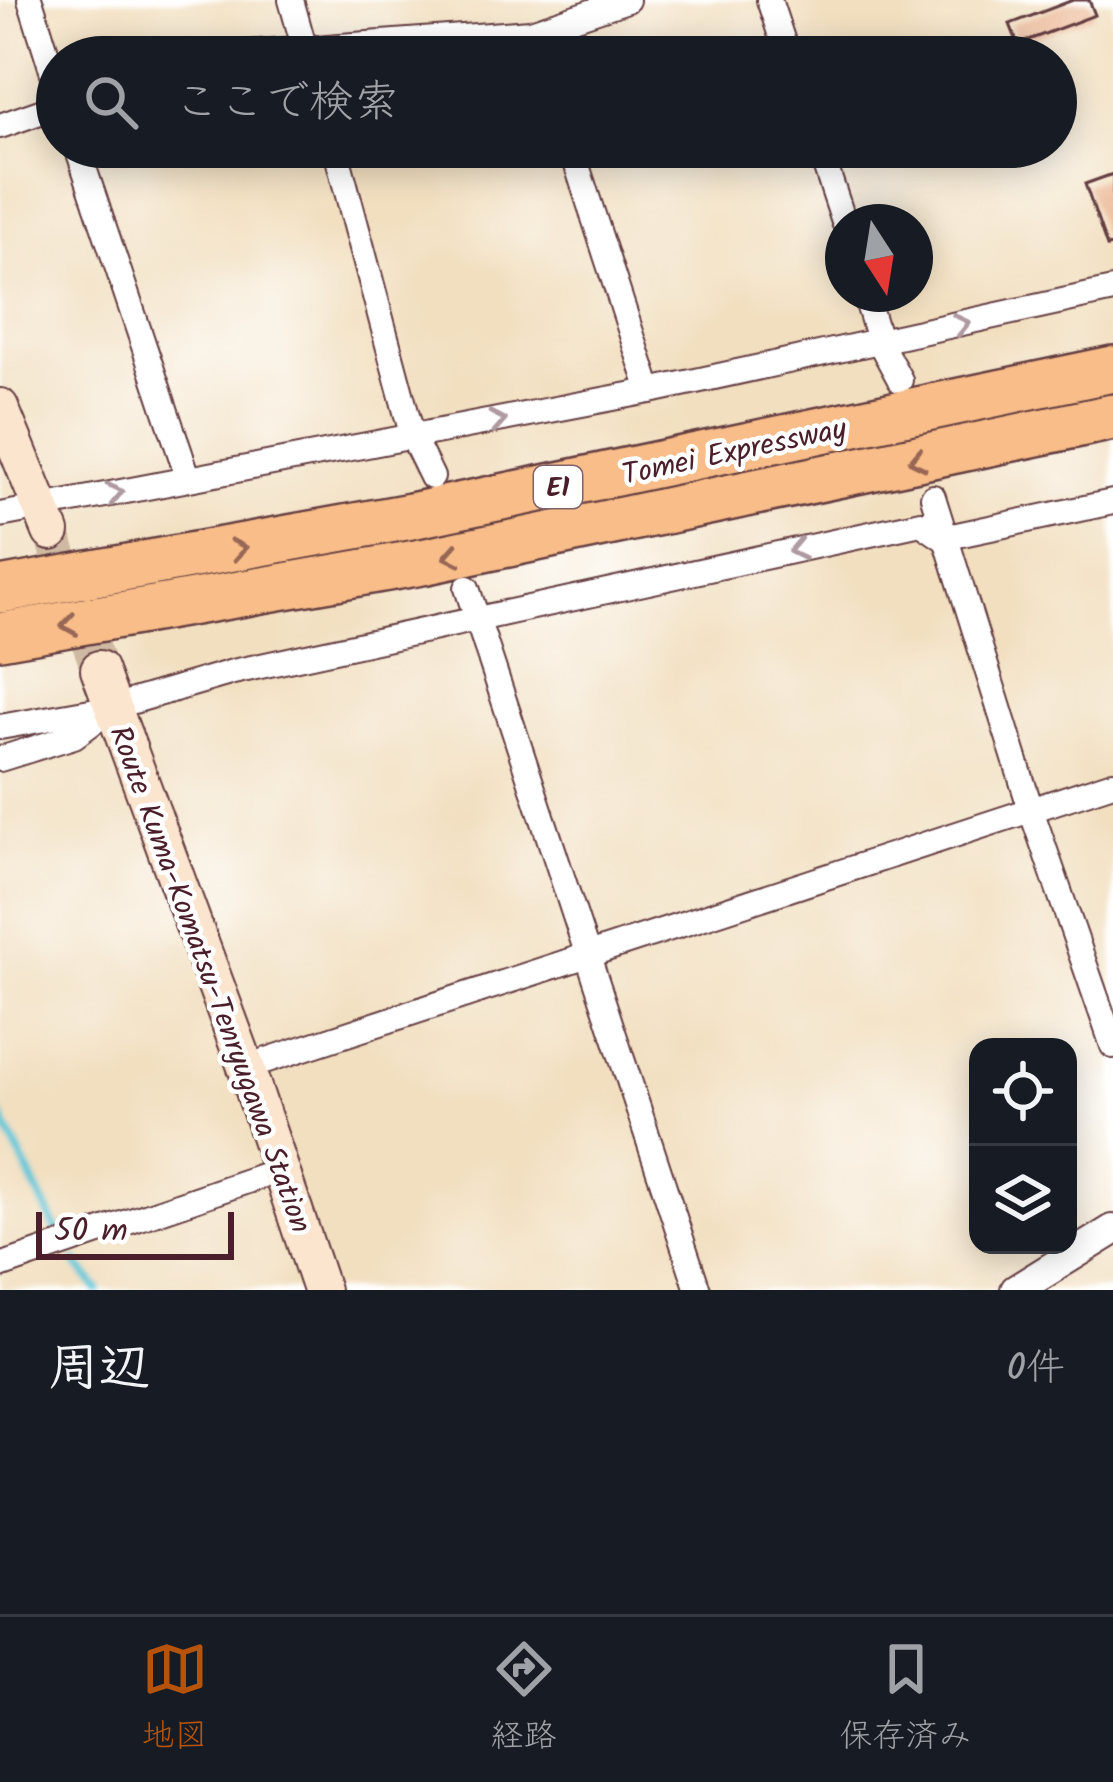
<!DOCTYPE html>
<html lang="ja">
<meta charset="utf-8">
<style>
:root{--surface:#171b24;--page:#20242c;--text:#f1f3f6;--muted:#9ea1a6;--line:#363941;--accent:#b45309}
body{margin:0;font-family:Kalam,"Klee One",sans-serif;background:var(--page);color:var(--text)}
.controls{position:absolute;right:36px;bottom:36px;display:grid;overflow:hidden;border-radius:24px;box-shadow:0 6px 30px #0003}
.controls button{width:108px;height:108px;display:grid;place-items:center;padding:0;border:0;border-bottom:3px solid var(--line);background:var(--surface);color:var(--text);font:60px sans-serif}
.compass{position:absolute;left:825px;top:204px;width:108px;height:108px;border-radius:50%;background:var(--surface);box-shadow:0 6px 30px #0003;rotate:168deg}
.scale{position:absolute;left:36px;bottom:30px;width:198px;box-sizing:border-box;padding-left:12px;border:6px solid #4a1f2b;border-top:0;font-size:33px;line-height:42px;white-space:nowrap;color:#4a1f2b;-webkit-text-stroke:9px #fff;paint-order:stroke}
.list{margin:0;padding:0;list-style:none}
h2{display:flex;justify-content:space-between;align-items:center;height:156px;margin:0;padding:0 48px;font-size:51px}
h2 small{font-size:39px;font-weight:400;color:var(--muted)}
.icon{flex:none;width:66px;height:66px;fill:none;stroke:currentColor;stroke-width:2;stroke-linecap:round;stroke-linejoin:round}
.map{position:relative;flex:none;width:1113px;height:1290px;overflow:hidden}
.search{position:absolute;background:var(--surface);box-shadow:0 6px 30px #0003;left:36px;right:36px;top:36px;height:132px;display:flex;align-items:center;gap:30px;box-sizing:border-box;padding:0 42px;border-radius:66px;color:var(--muted);font-size:45px}
.sheet{height:324px;background:var(--surface)}
nav{display:flex;justify-content:space-around;align-items:center;box-sizing:border-box;height:168px;border-top:3px solid var(--line);background:var(--surface);font-size:33px;color:var(--muted)}
nav a{display:grid;justify-items:center;gap:6px}
nav .on{color:var(--accent)}
.map>svg:first-child{display:block}
.lines{fill:none;stroke-linecap:round;stroke-linejoin:round}
.stream{stroke:#5dc6d8;stroke-width:8}
.building{fill:#ebb693}
.secondary-tunnel{stroke:#d0b9a2;stroke-width:36;stroke-dasharray:36 18;stroke-linecap:butt}
.minor-casing{stroke:#633c41;stroke-width:28}
.tertiary-casing{stroke:#633c41;stroke-width:34}
.secondary-casing{stroke:#633c41;stroke-width:40}
.motorway-casing{stroke:#633c41;stroke-width:50}
.minor{stroke:#fff;stroke-width:24}
.tertiary{stroke:#fff;stroke-width:30}
.secondary{stroke:#fce5cf;stroke-width:36}
.motorway{stroke:#f8bd88;stroke-width:45}
.oneway{stroke:#ae9aa0}
.oneway2{stroke:#986655}
.labels{text-anchor:middle;stroke-width:9;stroke-linejoin:round;paint-order:stroke}
.shield{fill:#fff;stroke:#80626b;stroke-width:3}
.shield-label{font-size:27px;font-weight:bold;fill:#4a1f2b}
.street-label{font-size:30px;fill:#4a1f2b;stroke:#fff}
</style>
<div class="map">
<svg width="1113" height="1290" viewBox="0 0 1113 1290">
<rect width="100%" height="100%" fill="#fff"/>
<filter id="ink" filterUnits="userSpaceOnUse"><feTurbulence type="fractalNoise" baseFrequency=".00833" numOctaves="2"/><feDisplacementMap in="SourceGraphic" scale="24" xChannelSelector="R" yChannelSelector="G"/><feConvolveMatrix kernelMatrix="1 2 1 2 8 2 1 2 1" color-interpolation-filters="sRGB"/></filter>
<filter id="wash" filterUnits="userSpaceOnUse"><feTurbulence type="fractalNoise" baseFrequency=".004" numOctaves="4" result="noise"/><feDisplacementMap in="SourceGraphic" scale="48" xChannelSelector="R" yChannelSelector="G"/><feGaussianBlur stdDeviation="2.7" result="paint"/><feColorMatrix in="noise" values="0 0 0 0 0 0 0 0 0 0 0 0 0 0 0 0 0 1.4 0 .05"/><feComposite in="paint" operator="in"/></filter>
<g filter="url(#wash)">
<rect width="100%" height="100%" fill="#f2dfc0"/>
<g class="lines">
<g class="stream">
<polyline points="0,1114 60,1237"/>
<polyline points="76,1262 98,1290"/>
</g>
</g>
<g id="blocks">
<g class="building">
<polygon points="1073,0 1089,0 1095,15 1018,44 1010,24"/>
<polygon points="1113,174 1113,245 1107,247 1085,184"/>
</g>
</g>
</g>
<g filter="url(#ink)">
<use href="#blocks" fill-opacity="0" stroke="#633c41" stroke-width="3"/>
<g class="lines">
<polyline class="secondary-tunnel" points="51,532 99,669"/>
<defs>
<g id="minor">
<polyline points="30,0 57,86"/>
<polyline points="291,0 307,57"/>
<polyline points="769,0 788,57"/>
<polyline points="531,32 540,57"/>
<polyline points="192,57 531,32 627,0"/>
<polyline points="0,126 57,106"/>
<polyline points="77,147 188,477"/>
<polyline points="335,147 413,438 432,477"/>
<polyline points="571,147 650,391"/>
<polyline points="819,147 844,222"/>
<polyline points="865,294 880,343 900,380"/>
<polyline points="933,497 1031,810 1113,1046"/>
<polyline points="0,515 650,391 1113,290"/>
<polyline points="467,588 698,1290"/>
<polyline points="0,727 113,707 233,672 921,523 943,538 1113,502"/>
<polyline points="0,759 74,736 107,712"/>
<polyline points="246,1067 1113,783"/>
<polyline points="0,1266 279,1170"/>
</g>
<polyline id="tertiary" points="1016,1290 1113,1230"/>
<g id="secondary">
<polyline points="0,407 51,532"/>
<polyline points="99,669 246,1067 321,1290"/>
</g>
<g id="motorway">
<polyline points="0,590 411,516 1113,369"/>
<polyline points="0,636 422,562 1113,417"/>
</g>
</defs>
<use href="#minor" class="minor-casing"/>
<use href="#tertiary" class="tertiary-casing"/>
<use href="#secondary" class="secondary-casing"/>
<use href="#motorway" class="motorway-casing"/>
<use href="#minor" class="minor"/>
<use href="#tertiary" class="tertiary"/>
<use href="#secondary" class="secondary"/>
<use href="#motorway" class="motorway"/>
</g>
<defs><path id="oneway-chevron" d="M-2-3.5L2.5 0L-2 3.5" fill="none" stroke-width="1.6" stroke-linecap="round" stroke-linejoin="round" transform="scale(3)"/></defs>
<g class="oneway">
<use href="#oneway-chevron" transform="translate(962 324) rotate(-13)"/>
<use href="#oneway-chevron" transform="translate(498 421) rotate(-11)"/>
<use href="#oneway-chevron" transform="translate(115 493) rotate(-12)"/>
<use href="#oneway-chevron" transform="translate(797 550) rotate(168)"/>
</g>
<g class="oneway2">
<use href="#oneway-chevron" transform="translate(917 460) rotate(168)"/>
<use href="#oneway-chevron" transform="translate(239 549) rotate(-11)"/>
<use href="#oneway-chevron" transform="translate(452 556) rotate(169)"/>
<use href="#oneway-chevron" transform="translate(69 625) rotate(171)"/>
</g>
</g>
<g class="labels">
<rect class="shield" x="534" y="466" width="48" height="42" rx="9"/>
<g class="shield-label">
<text x="558" y="496">E1</text>
</g>
<g class="street-label">
<text transform="translate(734 451) rotate(-12)" y="10">Tomei Expressway</text>
<text transform="translate(211 979) rotate(70)" y="10">Route Kuma-Komatsu-Tenryugawa Station</text>
</g>
</g>
</svg>
<div class="controls">
<button><svg class="icon" aria-label="locate" viewBox="0 0 24 24"><circle cx="12" cy="12" r="6"/><path d="M12 2v4M12 18v4M2 12h4M18 12h4"/></svg></button>
<button><svg class="icon" aria-label="layers" viewBox="0 0 24 24"><path d="M12 4l9 5-9 5-9-5zM3 14l9 5 9-5"/></svg></button>
</div>
<svg class="compass" viewBox="-18 -18 36 36"><path d="M0-13l5 13h-10z" fill="#e53935"/><path d="M0 13l5-13h-10z" fill="#9ea1a6"/></svg>
<div class="scale">50 m</div>
<div class="search"><svg class="icon" aria-label="search" viewBox="0 0 24 24"><circle cx="10" cy="10" r="6"/><path d="M15 15l6 6"/></svg>ここで検索</div>
</div>
<section class="sheet">
<h2>周辺<small>0件</small></h2>
<ul class="list">
</ul>
</section>
<nav>
<a class="on"><svg class="icon" aria-label="map" viewBox="0 0 24 24"><path d="M3 6l6-2 6 2 6-2v14l-6 2-6-2-6 2zM9 4v14M15 6v14"/></svg>地図</a>
<a><svg class="icon" aria-label="directions" viewBox="0 0 24 24"><path d="M12 3l9 9-9 9-9-9zM9 14v-3h6M13 9l2 2-2 2"/></svg>経路</a>
<a><svg class="icon" aria-label="saved" viewBox="0 0 24 24"><path d="M7 4h10v16l-5-4-5 4z"/></svg>保存済み</a>
</nav>
